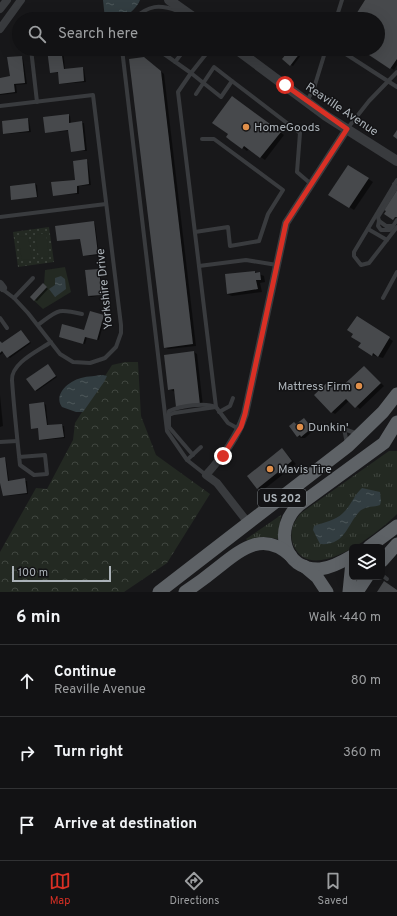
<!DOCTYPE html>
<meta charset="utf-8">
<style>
:root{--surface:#121214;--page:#1f2022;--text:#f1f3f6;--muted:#9c9ea0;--line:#313234;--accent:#d93025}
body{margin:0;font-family:Overpass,sans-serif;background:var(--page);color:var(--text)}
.controls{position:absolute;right:12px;bottom:12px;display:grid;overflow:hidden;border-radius:6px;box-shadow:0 4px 16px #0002}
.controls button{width:36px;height:36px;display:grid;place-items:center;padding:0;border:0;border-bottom:1px solid var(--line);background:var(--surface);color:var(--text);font:20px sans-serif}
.scale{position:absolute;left:12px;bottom:10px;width:99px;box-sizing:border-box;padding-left:4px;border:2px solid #abb2b8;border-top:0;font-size:11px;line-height:14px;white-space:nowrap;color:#abb2b8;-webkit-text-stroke:3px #131315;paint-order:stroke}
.stop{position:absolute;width:12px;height:12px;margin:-9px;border:3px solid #d93025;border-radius:50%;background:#fff}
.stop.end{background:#d93025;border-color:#fff;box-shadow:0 1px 4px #0008}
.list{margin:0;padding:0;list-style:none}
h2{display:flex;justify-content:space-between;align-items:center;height:52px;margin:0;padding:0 16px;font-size:17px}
h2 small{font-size:13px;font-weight:400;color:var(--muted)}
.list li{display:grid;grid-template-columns:26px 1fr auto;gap:12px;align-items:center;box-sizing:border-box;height:72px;padding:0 16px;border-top:1px solid var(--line)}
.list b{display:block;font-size:15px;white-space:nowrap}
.list p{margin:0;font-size:13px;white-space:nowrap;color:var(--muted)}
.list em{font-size:13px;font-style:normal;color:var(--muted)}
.icon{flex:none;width:22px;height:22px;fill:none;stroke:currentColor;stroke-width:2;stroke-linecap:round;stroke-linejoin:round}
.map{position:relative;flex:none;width:397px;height:592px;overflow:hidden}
.search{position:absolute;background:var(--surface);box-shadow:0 4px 16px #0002;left:12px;right:12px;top:12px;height:44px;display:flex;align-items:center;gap:10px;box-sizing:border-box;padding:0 14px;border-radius:22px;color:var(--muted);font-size:15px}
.sheet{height:268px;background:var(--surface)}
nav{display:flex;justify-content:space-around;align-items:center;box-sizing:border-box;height:56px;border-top:1px solid var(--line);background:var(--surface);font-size:11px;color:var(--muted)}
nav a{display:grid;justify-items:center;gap:2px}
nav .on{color:var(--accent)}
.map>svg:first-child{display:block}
.grass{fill:url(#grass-tufts)}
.forest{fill:url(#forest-crowns)}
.park{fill:url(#park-dots)}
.garden{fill:#232922}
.water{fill:url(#water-ripples)}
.shadow{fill:#0007}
.building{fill:#47494c}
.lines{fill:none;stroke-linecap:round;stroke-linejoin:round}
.service{stroke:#393b3e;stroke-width:4}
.minor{stroke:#393b3e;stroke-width:8}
.tertiary{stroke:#393b3e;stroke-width:10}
.trunk{stroke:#5e6266;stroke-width:13}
.route{stroke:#d93025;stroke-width:5}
.poi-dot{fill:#e08f4a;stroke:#131315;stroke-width:1.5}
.labels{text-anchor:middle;stroke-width:3;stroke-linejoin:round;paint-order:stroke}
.shield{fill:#131315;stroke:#7d8287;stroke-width:1}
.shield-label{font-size:11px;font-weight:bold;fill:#abb2b8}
.street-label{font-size:12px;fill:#abb2b8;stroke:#131315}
.poi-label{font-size:12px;fill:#abb2b8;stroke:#131315;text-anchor:start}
</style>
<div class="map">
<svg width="397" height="592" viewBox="0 0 397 592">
<defs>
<pattern id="grass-tufts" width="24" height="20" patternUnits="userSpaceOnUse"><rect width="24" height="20" fill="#232922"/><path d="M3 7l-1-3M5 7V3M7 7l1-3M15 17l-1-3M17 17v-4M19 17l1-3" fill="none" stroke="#404640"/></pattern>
<pattern id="forest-crowns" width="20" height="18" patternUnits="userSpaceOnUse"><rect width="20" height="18" fill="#232922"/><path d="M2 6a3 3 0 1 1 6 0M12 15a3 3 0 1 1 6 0" fill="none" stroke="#404640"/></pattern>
<pattern id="park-dots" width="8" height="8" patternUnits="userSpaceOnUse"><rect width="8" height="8" fill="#232922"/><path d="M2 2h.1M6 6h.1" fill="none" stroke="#404640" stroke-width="1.8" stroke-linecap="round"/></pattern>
<pattern id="water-ripples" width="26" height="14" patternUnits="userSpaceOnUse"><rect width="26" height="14" fill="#323d41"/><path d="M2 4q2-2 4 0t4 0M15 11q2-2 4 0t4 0" fill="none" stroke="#4d575a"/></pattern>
</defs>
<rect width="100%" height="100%" fill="#18181a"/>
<g class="grass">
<path d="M389 451H397V514C379 532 310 588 293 544 289 532 293 522 301 513Z"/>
<polygon points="281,515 278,539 265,537 247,540 246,539"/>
</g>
<polygon class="forest" points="125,362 138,362 141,416 156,455 210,494 167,563 124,592 0,592 0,552 36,488 47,489 73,440 75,423 112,365"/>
<polygon class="park" points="49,227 54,262 18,267 13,232"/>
<g class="garden">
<polygon points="46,233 49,256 39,258 35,235"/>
<polygon points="28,236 32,259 22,260 18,237"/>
<polygon points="65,267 71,292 43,309 30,297 44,284 45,270"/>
</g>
<g class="water">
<path d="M103 0H140C138 7 129 13 124 19H105Z"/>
<polygon points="61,276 65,279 66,289 55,297 49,289 55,285 55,278"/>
<path d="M103 375 107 376 104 382 83 412H76L62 407C53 394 69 381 81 378 88 376 96 376 103 375Z"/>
<path d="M362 488 380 492 381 501 380 505C373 508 366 505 359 512 347 525 345 546 320 544L313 530 314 526C324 522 335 521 343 513 351 506 354 495 362 488Z"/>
</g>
<g class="shadow">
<polygon points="367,0 397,0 397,65 394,70 362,49 378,49 378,19 354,19"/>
<polygon points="48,49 63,49 65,70 82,68 84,69 86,82 60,84 59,73 51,72"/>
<polygon points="291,49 301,55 293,66 291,65"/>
<polygon points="22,57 23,58 27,84 16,85 17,93 0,95 0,79 11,77"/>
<polygon points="147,60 164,74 196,346 168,349 165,347"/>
<polygon points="233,97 284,135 265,160 249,149 247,151 243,148 228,137"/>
<polygon points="68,115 70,116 71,124 84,123 87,151 72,151 69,131 46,132"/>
<polygon points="27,119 29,120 31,132 4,134"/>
<polygon points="86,160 88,162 91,185 79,186 79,194 54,195 76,181"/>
<polygon points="353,169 373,182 354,210 330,195"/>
<polygon points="35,184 37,185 38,197 12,199"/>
<polygon points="93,222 95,223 99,255 84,256 81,239 58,240"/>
<polygon points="98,270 100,271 103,295 91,297 89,296"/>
<polygon points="254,272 264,276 265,282 260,283 262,292 232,296 227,294"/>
<polygon points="45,286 48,289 37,301 35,300"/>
<polygon points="103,316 105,317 99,340 87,337 85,344 60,337 85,331"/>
<polygon points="361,320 393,341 383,358 372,355 362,343"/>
<polygon points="21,331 31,343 10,358 4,352 0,355 0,340 2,344"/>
<polygon points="194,352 197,354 203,406 169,389"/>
<polygon points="48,365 57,377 37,391 35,390"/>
<polygon points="364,367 384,386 360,409 350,400 335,414 332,412 330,382 339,391"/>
<polygon points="0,395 3,426 0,427"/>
<polygon points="44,403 46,405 48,426 64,426 65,438 42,440 40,439 39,428 32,428"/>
<polygon points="304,419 314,430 305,438 301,438 298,436 294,423 297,424"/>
<polygon points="282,449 296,464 262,491 248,477"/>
<polygon points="4,458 6,460 9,481 27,481 28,494 4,496 2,483 0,484 0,459"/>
</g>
<g class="building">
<polygon points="365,0 397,0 397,59 390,69 360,49 378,49 378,19 353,19"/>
<polygon points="47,49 61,49 64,69 83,67 84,81 59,84 58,72 50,73"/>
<polygon points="290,49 295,49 300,53 290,66 282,59"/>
<polygon points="22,56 25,83 14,84 15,92 0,94 0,78 10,76 7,57"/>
<polygon points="144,57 161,71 193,344 164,348 129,59"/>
<polygon points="232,96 281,132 260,158 244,146 242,149 231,141 226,137 228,134 212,123"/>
<polygon points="69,114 69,123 82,121 85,150 71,152 68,130 45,133 43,117"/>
<polygon points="28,118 29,131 3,134 2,121"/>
<polygon points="397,130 397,139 393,136"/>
<polygon points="87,159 89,184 77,186 77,193 53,196 51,182 75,180 73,161"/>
<polygon points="348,165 369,178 349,208 328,195"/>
<polygon points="35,183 37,197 11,200 10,186"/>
<polygon points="397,190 397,217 395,217 393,220 384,214 386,211 384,210"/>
<polygon points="94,221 98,254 83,256 80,239 57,241 55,226"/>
<polygon points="99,269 102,295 88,296 85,270"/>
<polygon points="255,271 255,273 260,272 261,280 256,280 258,289 227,294 225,274"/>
<polygon points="43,283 47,287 34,301 30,297"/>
<polygon points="90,311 104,315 97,340 85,337 83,344 59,337 62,324 84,330"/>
<polygon points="357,316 390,337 378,357 373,353 372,356 358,347 361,343 351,337 353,334 347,330"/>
<polygon points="21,330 30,342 7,358 2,351 0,353 0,341 2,343"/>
<polygon points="194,351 200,405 176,407 174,389 168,390 164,355"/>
<polygon points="48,364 56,376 35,391 26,379"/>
<polygon points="364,366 381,383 355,408 346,399 331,413 314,395 329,381 338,390"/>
<polygon points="44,402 47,425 62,424 64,437 39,440 38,428 31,429 29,404"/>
<polygon points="304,418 312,428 301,437 300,435 297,437 289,426 294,422 296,424"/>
<polygon points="282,448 292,461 257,489 247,476"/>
<polygon points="5,457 8,481 25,478 27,493 3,496 0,483 0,458"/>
<polygon points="384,581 397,590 397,592 377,592"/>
</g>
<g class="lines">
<g class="service">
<path d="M133 19C149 5 159 4 178 11"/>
<polyline points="336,19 342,0"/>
<polyline points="31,49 37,102"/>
<polyline points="122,49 167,431 187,460 206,475"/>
<polyline points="157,49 191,73 210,49"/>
<polyline points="338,49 397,87"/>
<polyline points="175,62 185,49"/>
<polyline points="232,81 300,133 297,172 311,184"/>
<polyline points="196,94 214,67 232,81 221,97 191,73 178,92 216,407 228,423 239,429"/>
<polyline points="307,101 314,88 326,49"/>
<polyline points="0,106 93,95 121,325 121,333 116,347 105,358 90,363 73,362 60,354 28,313 14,298 2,289"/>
<polyline points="347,129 369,101 397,72"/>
<polyline points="397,180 354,252 354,256 361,265 369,263 397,227"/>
<polyline points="394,184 396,188 378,217 379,221 386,226 393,226 397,220"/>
<polyline points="0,217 106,204"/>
<polyline points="379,221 378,226 381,230 390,230 393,226"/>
<polyline points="368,229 387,240"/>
<polyline points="195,232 228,227 230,246 259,241 268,214 283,190 214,139 202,139"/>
<polyline points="199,266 246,260 277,265"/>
<polyline points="14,298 33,278"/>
<polyline points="383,298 397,272"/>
<polyline points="0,318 7,328"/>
<path d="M38 325C58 310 57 308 82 314"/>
<polyline points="219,412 230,406 233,398"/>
<polyline points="169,415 174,413 216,407"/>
<polyline points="344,429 347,443"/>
<polyline points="344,429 358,434"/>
<polyline points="0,442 17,441"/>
<path d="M193 455 169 427V411C180 406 205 402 216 407"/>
<path d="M19 457 45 455 47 474 34 475 20 465C17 437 14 409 12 380 11 363 38 351 51 342"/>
<polyline points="187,460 201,447"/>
<polyline points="382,575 387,579"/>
</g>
<g class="minor">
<polyline points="0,9 7,0"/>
<polyline points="0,29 21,0"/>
<polyline points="0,284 3,288"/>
<path d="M249 524 217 483 206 475C223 456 237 438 245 414L286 223 347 129"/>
</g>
<g class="tertiary">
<polyline points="169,0 196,19"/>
<polyline points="236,49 326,116 397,161"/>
</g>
<g class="trunk">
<polyline points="369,547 397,526"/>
<path d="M352 556C342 562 331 568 320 569 283 571 273 527 299 505L384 443 397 422"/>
<polyline points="382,561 397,544"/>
<polyline points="304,566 317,577 327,592"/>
<polyline points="159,592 348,446 383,412 397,394"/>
<path d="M185 592C197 584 209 575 220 566 243 548 264 531 291 556"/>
<polyline points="349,592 352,562"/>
<polyline points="357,592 367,577"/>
</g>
</g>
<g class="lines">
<polyline class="route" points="223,456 241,427 245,414 286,223 347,129 285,85"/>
</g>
<g class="poi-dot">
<circle cx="246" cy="127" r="4"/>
<circle cx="359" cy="386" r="4"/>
<circle cx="300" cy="427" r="4"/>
<circle cx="270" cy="469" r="4"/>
</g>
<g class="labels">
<rect class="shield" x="258" y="489" width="48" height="18" rx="3"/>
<g class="shield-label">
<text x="282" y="502">US 202</text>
</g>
<g class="street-label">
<text transform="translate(342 109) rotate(34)" y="4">Reaville Avenue</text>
<text transform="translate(104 289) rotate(-96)" y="4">Yorkshire Drive</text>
</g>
<g class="poi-label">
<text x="254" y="131">HomeGoods</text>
<text x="351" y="390" text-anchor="end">Mattress Firm</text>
<text x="308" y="431">Dunkin'</text>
<text x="278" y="473">Mavis Tire</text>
</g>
</g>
</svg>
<div class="controls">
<button><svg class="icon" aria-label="layers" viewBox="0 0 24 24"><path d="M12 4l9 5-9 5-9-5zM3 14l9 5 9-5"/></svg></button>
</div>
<div class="scale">100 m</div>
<div class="stop" style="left:285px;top:85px"></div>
<div class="stop end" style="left:223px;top:456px"></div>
<div class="search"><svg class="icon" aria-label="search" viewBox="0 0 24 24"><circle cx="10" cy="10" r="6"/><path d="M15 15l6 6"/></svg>Search here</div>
</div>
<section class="sheet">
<h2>6 min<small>Walk · 440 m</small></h2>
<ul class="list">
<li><svg class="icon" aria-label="ahead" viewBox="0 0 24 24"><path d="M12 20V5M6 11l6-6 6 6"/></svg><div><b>Continue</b><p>Reaville Avenue</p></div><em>80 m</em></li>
<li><svg class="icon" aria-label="right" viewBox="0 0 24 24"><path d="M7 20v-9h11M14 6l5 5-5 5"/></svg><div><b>Turn right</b></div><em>360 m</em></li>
<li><svg class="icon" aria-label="arrive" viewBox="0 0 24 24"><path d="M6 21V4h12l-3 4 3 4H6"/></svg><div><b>Arrive at destination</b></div></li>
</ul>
</section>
<nav>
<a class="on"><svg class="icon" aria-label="map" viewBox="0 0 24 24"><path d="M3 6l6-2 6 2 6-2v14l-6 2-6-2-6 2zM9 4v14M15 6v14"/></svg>Map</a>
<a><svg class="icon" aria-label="directions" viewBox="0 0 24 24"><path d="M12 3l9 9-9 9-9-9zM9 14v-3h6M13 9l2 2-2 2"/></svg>Directions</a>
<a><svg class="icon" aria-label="saved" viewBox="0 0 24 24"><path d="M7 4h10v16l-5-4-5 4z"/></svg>Saved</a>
</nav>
